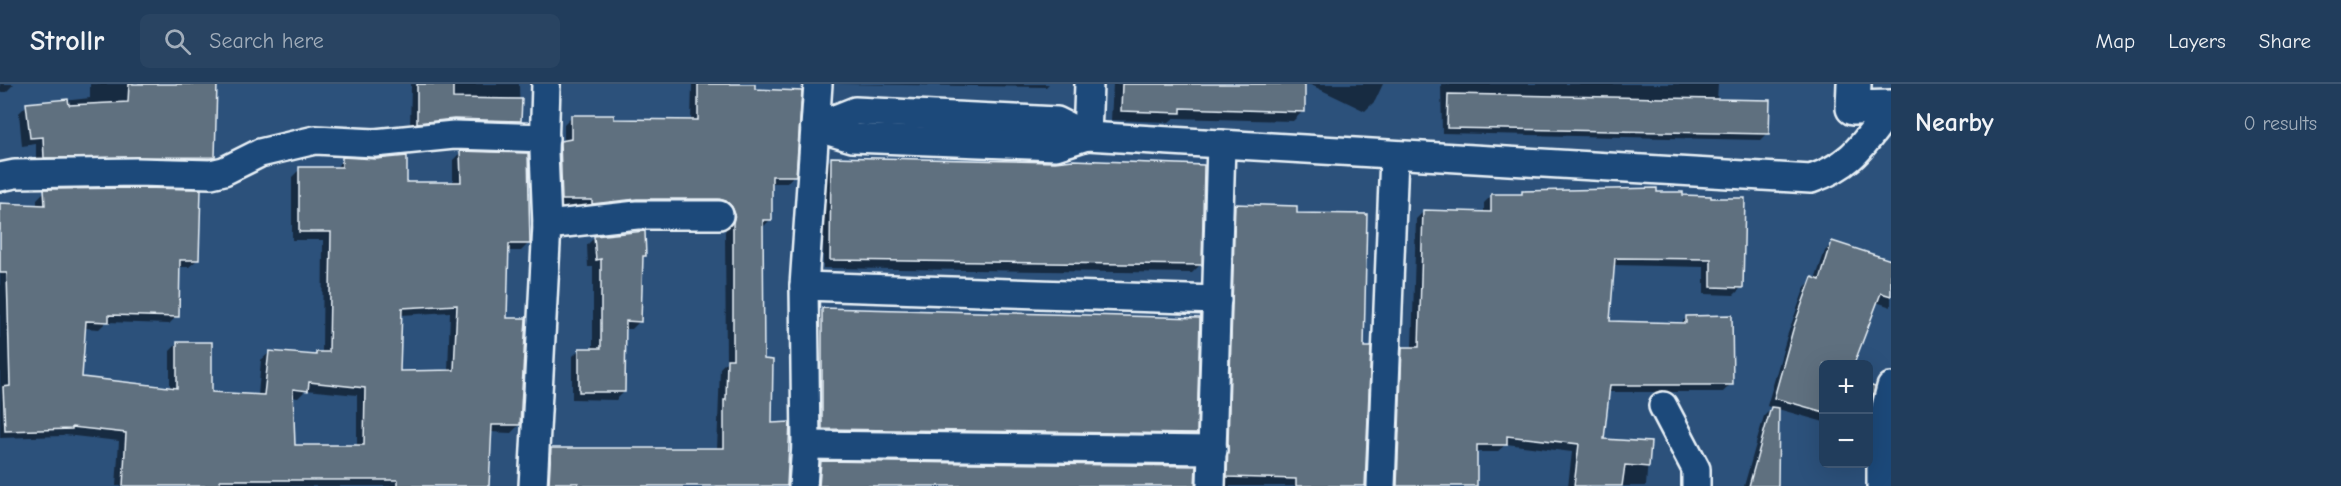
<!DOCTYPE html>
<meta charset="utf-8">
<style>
:root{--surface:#213d5c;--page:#294462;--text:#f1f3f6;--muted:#a2aebb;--line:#3e5672}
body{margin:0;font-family:"Comic Neue",sans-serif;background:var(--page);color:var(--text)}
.controls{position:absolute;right:18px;bottom:18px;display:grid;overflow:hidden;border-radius:9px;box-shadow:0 6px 24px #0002}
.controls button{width:54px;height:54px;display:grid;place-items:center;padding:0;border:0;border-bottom:2px solid var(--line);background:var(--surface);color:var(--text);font:30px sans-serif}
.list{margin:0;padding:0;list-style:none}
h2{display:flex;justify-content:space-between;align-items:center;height:78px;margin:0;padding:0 24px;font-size:26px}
h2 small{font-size:20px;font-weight:400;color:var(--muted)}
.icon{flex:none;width:33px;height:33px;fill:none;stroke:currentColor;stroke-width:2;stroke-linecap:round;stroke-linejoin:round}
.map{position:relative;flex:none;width:1891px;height:402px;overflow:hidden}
header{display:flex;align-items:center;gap:36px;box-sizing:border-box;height:84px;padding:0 30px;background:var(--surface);border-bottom:2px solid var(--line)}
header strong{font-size:28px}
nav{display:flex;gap:33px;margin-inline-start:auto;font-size:21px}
.search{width:420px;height:54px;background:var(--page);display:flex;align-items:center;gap:15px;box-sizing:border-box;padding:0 21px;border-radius:9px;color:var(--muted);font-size:22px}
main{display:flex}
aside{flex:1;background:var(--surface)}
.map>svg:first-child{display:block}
.shadow{fill:#0007;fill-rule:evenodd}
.building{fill:#5f6f7f;stroke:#e8f1f8;stroke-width:1.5;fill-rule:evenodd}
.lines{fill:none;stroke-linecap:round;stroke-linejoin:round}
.minor-casing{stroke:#e8f1f8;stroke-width:32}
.tertiary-casing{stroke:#e8f1f8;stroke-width:38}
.minor{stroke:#1f4a7a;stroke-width:27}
.tertiary{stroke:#1f4a7a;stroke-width:33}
</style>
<header>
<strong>Strollr</strong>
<div class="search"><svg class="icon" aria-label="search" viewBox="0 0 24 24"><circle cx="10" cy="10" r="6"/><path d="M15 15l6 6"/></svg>Search here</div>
<nav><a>Map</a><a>Layers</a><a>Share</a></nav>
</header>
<main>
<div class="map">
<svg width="1891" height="402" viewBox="0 0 1891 402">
<rect width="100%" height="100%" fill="#2c517b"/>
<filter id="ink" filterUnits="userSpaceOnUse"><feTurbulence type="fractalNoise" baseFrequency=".0167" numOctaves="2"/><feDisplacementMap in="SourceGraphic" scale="12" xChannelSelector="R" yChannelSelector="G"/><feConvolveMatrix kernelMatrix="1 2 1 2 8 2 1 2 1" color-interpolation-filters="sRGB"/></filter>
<g filter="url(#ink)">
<g class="shadow">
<polygon points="0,0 14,0 6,8 0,8"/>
<polygon points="90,0 216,0 213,72 205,80 36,81 36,60 22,62 19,29 27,21 90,14"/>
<polygon points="411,0 519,0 520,37 513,44 410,45"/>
<polygon points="692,0 753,0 753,6 794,91 787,99 771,99 770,136 763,143 762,277 770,340 786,402 542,402 544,374 551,366 717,366 720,284 726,278 725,148 728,139 584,123 554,123 553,66 564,58 564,40 572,32 613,36 691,37"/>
<polygon points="838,0 1049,0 1046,3"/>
<polygon points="1113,0 1304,0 1303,27 1293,37 1174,34 1169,38 1111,36"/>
<polygon points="1309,0 1383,0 1375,17 1365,27"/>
<polygon points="1441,0 1718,0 1717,17 1767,50 1761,56 1442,49"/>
<path d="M461 68 529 159 521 167H507L506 236 519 341 511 349 490 348 487 402H116L119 357 65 351 63 352 0 354V121L37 122V115L45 107 197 176 189 183H178L177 232 169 240 106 238 99 245 84 244 80 294 170 304V267L178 259 211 309 258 312 261 276 269 269 314 272 317 270H322L323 156H292V93L300 85H335L343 75 405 99H453V76ZM450 228 448 287 399 289 401 231ZM306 306 357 311V362H294L292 313 298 314Z"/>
<polygon points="832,74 1055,79 1200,181 1192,189 823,184 824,82"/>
<polygon points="1523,108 1655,110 1742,203 1734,211 1704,210 1704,183 1613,181 1609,239 1680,240 1687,233 1731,300 1723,308 1608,308 1602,357 1649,360 1646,402 1568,402 1572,368 1506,360 1497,368 1391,368 1395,272 1403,264 1412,264 1416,135 1423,128 1484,129 1484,119 1492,111 1520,111"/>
<polygon points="1236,122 1296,130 1362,264 1365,402 1220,402 1228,130"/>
<polygon points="595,153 645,172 641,175 640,237 632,245 624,245 624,308 616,316 572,315 572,273 580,265 593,265 593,183 588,183 587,161"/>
<polygon points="1833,159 1891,177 1891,223 1876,218 1852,280 1824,280 1824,338 1778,325 1777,402 1744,402 1764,332 1772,324 1767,322 1787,252 1805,203 1813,195 1815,196 1825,167"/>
<polygon points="822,226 1195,349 1187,357 814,353 814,234"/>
<polygon points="821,378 1194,402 811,402 813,386"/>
<polygon points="1398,392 1460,402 1390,402"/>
</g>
<g class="building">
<polygon points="129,0 217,0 215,73 44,74 43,53 30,54 26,19 68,15 69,21 128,18"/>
<polygon points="417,0 453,0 453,14 522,15 521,37 454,35 417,39"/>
<polygon points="698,0 755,0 755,5 802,7 796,92 772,92 772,136 763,136 764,275 773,276 772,339 790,338 787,402 578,402 578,399 549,399 551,364 724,364 724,316 726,316 727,275 733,275 733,139 735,130 732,123 726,117 719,115 637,115 592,120 592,116 562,116 560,57 571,55 571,31 614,31 614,35 698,36"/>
<polygon points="1122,0 1305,0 1305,28 1181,24 1181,29 1121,27"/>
<polygon points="1448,10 1770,16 1769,50 1447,44"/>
<path d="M460 67 528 69 530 160H509L507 234H526L520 341H492L489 402H398V396H220V402H123L126 349 72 343V345L5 347 3 303 10 302 7 189H0V119L45 121 44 105 137 104 201 105 199 176H180L179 233 109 231V238L86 237 82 293 177 304V258H212V308L264 311 269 267 316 271V268H329L331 148H299V83H342V73L376 75 407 72V98H461ZM457 221 454 286 400 287 402 224ZM309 298 365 304 364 361H295L293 305 308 307Z"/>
<polygon points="831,73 1055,78 1073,76 1204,81 1202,181 830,176"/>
<polygon points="1657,104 1657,108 1683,108 1683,111 1711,112 1711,114 1745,114 1743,204 1711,203 1711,175 1615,174 1610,237 1686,239 1686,232 1732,231 1733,301 1610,301 1604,355 1651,358 1649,383 1625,381 1622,402 1574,402 1579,360 1507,352 1507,361 1477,361 1477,402 1397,402 1402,263 1419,263 1423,126 1491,128 1491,110 1522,110 1522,107"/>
<polygon points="1235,120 1297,122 1297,129 1367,130 1364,263 1371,263 1365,402 1296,402 1296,395 1227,393"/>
<polygon points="645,147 646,172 643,172 641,238 626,237 625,308 579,308 579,264 601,264 601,175 596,176 594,152"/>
<polygon points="1832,157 1891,176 1891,212 1881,209 1854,280 1824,280 1824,328 1774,314 1794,242 1812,193 1820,196"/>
<polygon points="822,224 1200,234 1197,350 822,345"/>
<polygon points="1869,301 1875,303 1869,328"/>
<polygon points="1771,323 1779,324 1778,402 1749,402"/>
<polygon points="821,377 1196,382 1195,402 819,402"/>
</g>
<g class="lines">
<defs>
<g id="minor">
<path d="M815 43 852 54 1056 62 1087 52 1811 95C1855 80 1864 58 1891 24"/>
<polyline points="815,43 855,27 1057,37 1087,52"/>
<polyline points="1087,52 1089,0"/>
<polyline points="0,93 15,90 137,88 211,90 224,87 260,69 315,56 375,59 454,51 545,54"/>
<polyline points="547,141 637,131 719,131"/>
<polyline points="804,202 1217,216"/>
<polyline points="1663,322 1696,385 1696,402"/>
<polyline points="806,361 1213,366"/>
<polyline points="533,402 547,141 544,68 546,0"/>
<polyline points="803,402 806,361 804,202 818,0"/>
<polyline points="1211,402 1221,60"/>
<polyline points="1381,402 1394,72"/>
<polyline points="1881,402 1881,343 1891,303"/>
</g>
<polyline id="tertiary" points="1854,0 1853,24 1891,23"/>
</defs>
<use href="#minor" class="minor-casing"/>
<use href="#tertiary" class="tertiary-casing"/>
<use href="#minor" class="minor"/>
<use href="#tertiary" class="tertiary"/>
</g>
</g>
</svg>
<div class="controls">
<button>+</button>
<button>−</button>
</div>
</div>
<aside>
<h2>Nearby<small>0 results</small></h2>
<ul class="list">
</ul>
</aside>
</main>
